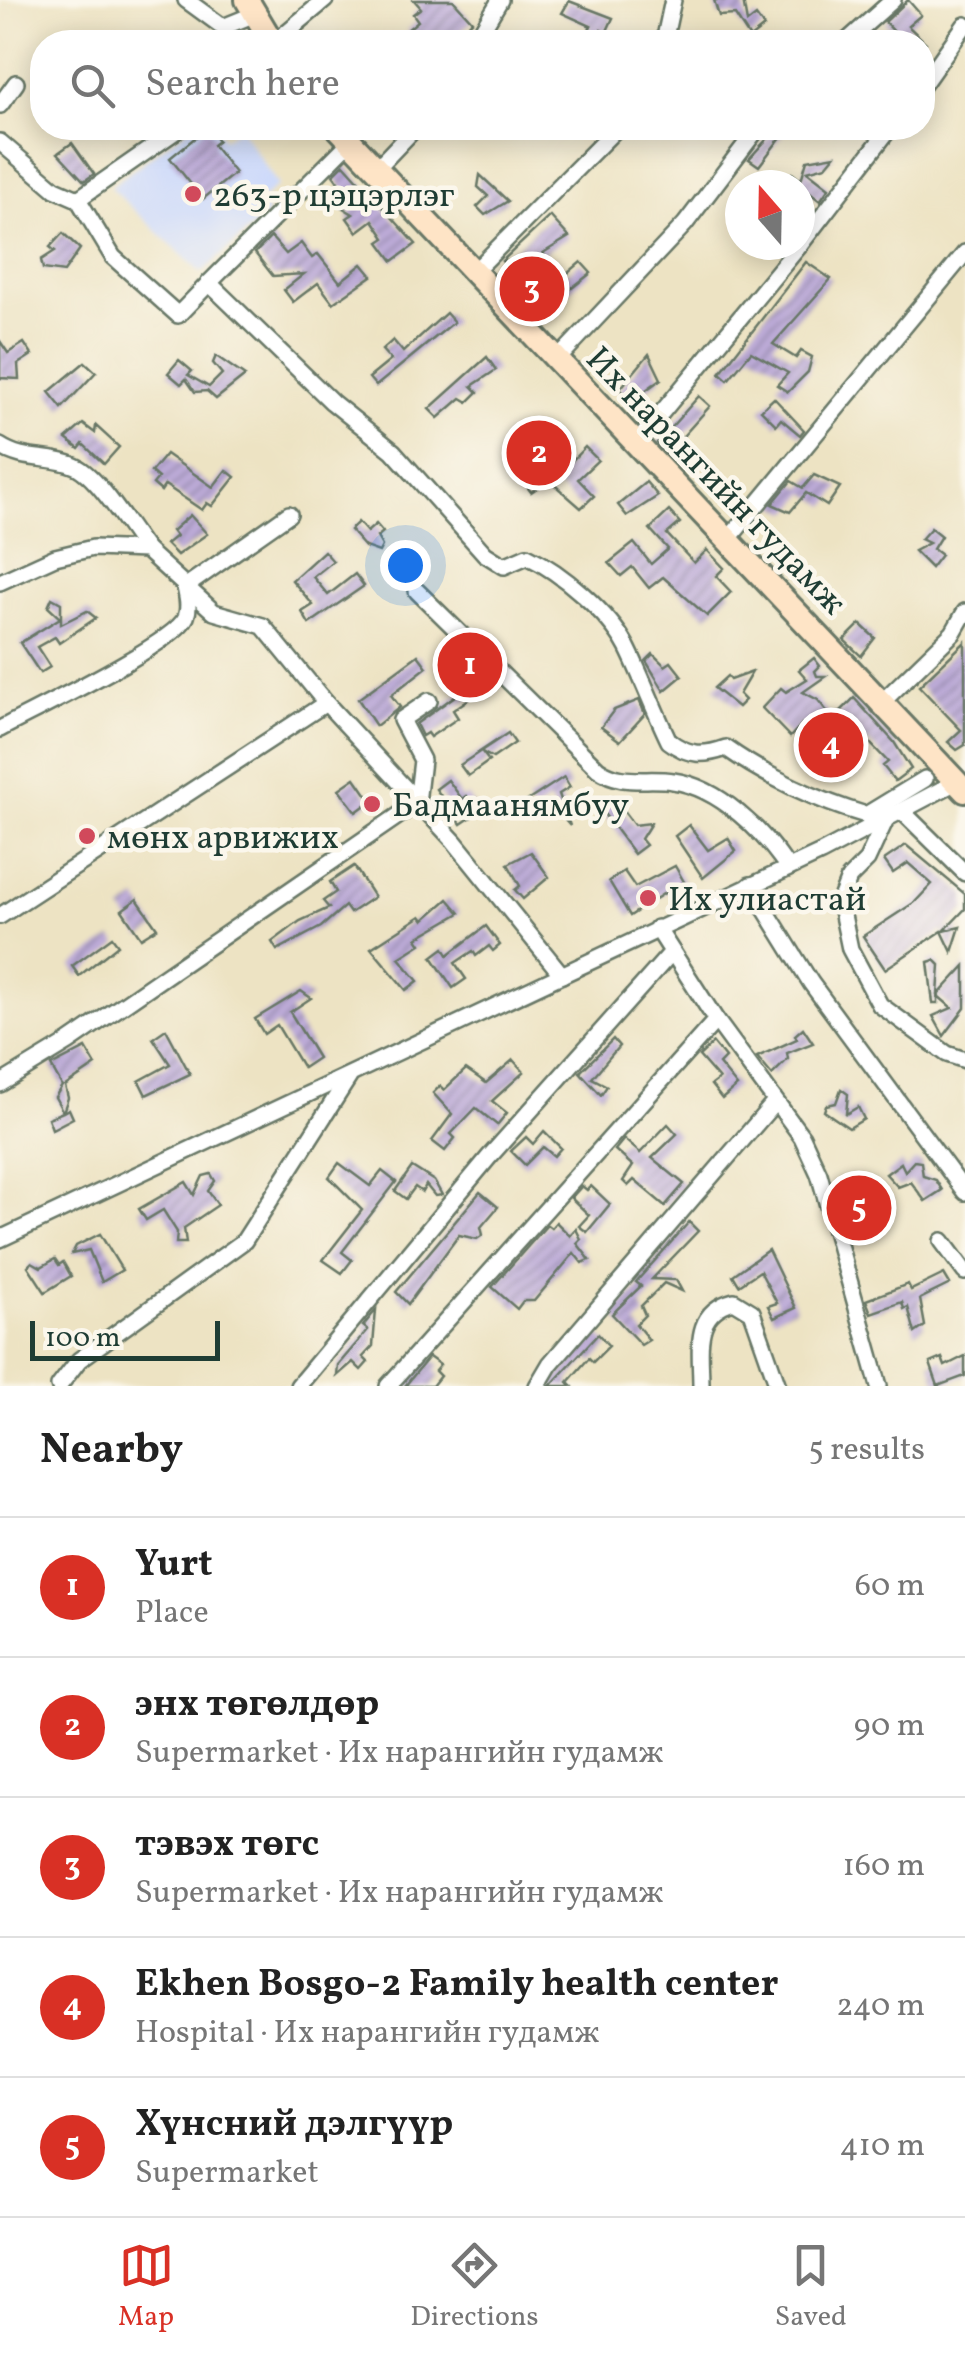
<!DOCTYPE html>
<meta charset="utf-8">
<style>
:root{--surface:#fff;--page:#f2f2f2;--text:#222;--muted:#767676;--line:#e0e0e0;--accent:#d93025}
body{margin:0;font-family:Vollkorn,serif;background:var(--page);color:var(--text)}
.compass{position:absolute;left:725px;top:170px;width:90px;height:90px;border-radius:50%;background:var(--surface);box-shadow:0 5px 25px #0003;rotate:340deg}
.scale{position:absolute;left:30px;bottom:25px;width:190px;box-sizing:border-box;padding-left:10px;border:5px solid #1f3d34;border-top:0;font-size:28px;line-height:35px;white-space:nowrap;color:#1f3d34;-webkit-text-stroke:8px #fbf7ec;paint-order:stroke}
.you{position:absolute;left:405px;top:565px;width:35px;height:35px;margin:-25px;border:8px solid #fff;border-radius:50%;background:#1a73e8;box-shadow:0 0 0 15px #1a73e833}
.badge{display:grid;place-items:center;width:65px;height:65px;border-radius:50%;background:var(--accent);color:#fff;font-size:32px;font-weight:700}
.pin{position:absolute;translate:-50% -50%;border:5px solid #fff;box-shadow:0 2px 10px #0006}
.list{margin:0;padding:0;list-style:none}
h2{display:flex;justify-content:space-between;align-items:center;height:130px;margin:0;padding:0 40px;font-size:42px}
h2 small{font-size:32px;font-weight:400;color:var(--muted)}
.list li{display:grid;grid-template-columns:65px 1fr auto;gap:30px;align-items:center;box-sizing:border-box;height:140px;padding:0 40px;border-top:2px solid var(--line)}
.list b{display:block;font-size:38px;white-space:nowrap}
.list p{margin:0;font-size:32px;white-space:nowrap;color:var(--muted)}
.list em{font-size:32px;font-style:normal;color:var(--muted)}
.icon{flex:none;width:55px;height:55px;fill:none;stroke:currentColor;stroke-width:2;stroke-linecap:round;stroke-linejoin:round}
.map{position:relative;flex:none;width:965px;height:1386px;overflow:hidden}
.search{position:absolute;background:var(--surface);box-shadow:0 5px 25px #0003;left:30px;right:30px;top:30px;height:110px;display:flex;align-items:center;gap:25px;box-sizing:border-box;padding:0 35px;border-radius:40px;color:var(--muted);font-size:38px}
.sheet{height:830px;background:var(--surface)}
nav{display:flex;justify-content:space-around;align-items:center;box-sizing:border-box;height:140px;border-top:2px solid var(--line);background:var(--surface);font-size:28px;color:var(--muted)}
nav a{display:grid;justify-items:center;gap:5px}
nav .on{color:var(--accent)}
.map>svg:first-child{display:block}
.built{fill:#cedafa}
.building{fill:url(#building-hatch)}
.lines{fill:none;stroke-linecap:round;stroke-linejoin:round}
.minor-casing{stroke:#677766;stroke-width:20}
.secondary-casing{stroke:#677766;stroke-width:28}
.minor{stroke:#fff;stroke-width:15}
.secondary{stroke:#fee4c6;stroke-width:22}
.poi-dot{fill:#d1495b;stroke:#fbf7ec;stroke-width:4}
.labels{text-anchor:middle;stroke-width:9;stroke-linejoin:round;paint-order:stroke}
.poi-label{font-size:35px;fill:#1f3d34;stroke:#fbf7ec;text-anchor:start}
.street-label{font-size:35px;fill:#1f3d34;stroke:#fbf7ec}
</style>
<div class="map">
<svg width="965" height="1386" viewBox="0 0 965 1386">
<defs>
<pattern id="building-hatch" width="6" height="6" patternUnits="userSpaceOnUse" patternTransform="scale(2.5)"><rect width="6" height="6" fill="#bcaad7"/><path d="M-1 1l2-2M0 6l6-6M5 7l2-2" fill="none" stroke="#988caf"/></pattern>
</defs>
<rect width="100%" height="100%" fill="#fbf7ec"/>
<filter id="ink" filterUnits="userSpaceOnUse"><feTurbulence type="fractalNoise" baseFrequency=".01" numOctaves="2"/><feDisplacementMap in="SourceGraphic" scale="20" xChannelSelector="R" yChannelSelector="G"/><feConvolveMatrix kernelMatrix="1 2 1 2 8 2 1 2 1" color-interpolation-filters="sRGB"/></filter>
<filter id="wash" filterUnits="userSpaceOnUse"><feTurbulence type="fractalNoise" baseFrequency=".0048" numOctaves="4" result="noise"/><feDisplacementMap in="SourceGraphic" scale="40" xChannelSelector="R" yChannelSelector="G"/><feGaussianBlur stdDeviation="2.25" result="paint"/><feColorMatrix in="noise" values="0 0 0 0 0 0 0 0 0 0 0 0 0 0 0 0 0 1.4 0 .05"/><feComposite in="paint" operator="in"/></filter>
<g filter="url(#wash)">
<rect width="100%" height="100%" fill="#ede3c3"/>
<polygon class="built" points="189,128 215,128 224,139 240,128 278,185 260,201 268,214 201,273 110,187"/>
<g id="blocks">
<g class="building">
<polygon points="414,0 453,0 472,21 454,37 459,42 404,42 411,36 407,30 418,21 413,14 421,8"/>
<polygon points="714,0 743,0 747,23 756,16 764,27 750,38 735,15 719,16"/>
<polygon points="908,0 921,15 908,26 925,42 904,42 885,22"/>
<polygon points="569,1 613,18 606,33 601,30 594,42 581,42 591,26 562,13"/>
<polygon points="207,128 218,141 213,145 235,173 203,199 170,158"/>
<polygon points="777,128 784,133 759,166 749,159"/>
<polygon points="72,143 94,174 84,181 58,153"/>
<polygon points="835,155 826,166 807,171 829,188 820,201 800,185 782,185 792,173 801,180 807,160"/>
<polygon points="344,164 416,244 393,261 379,242 385,238 373,220 357,232 347,218 353,214 335,203 344,190 333,175"/>
<polygon points="480,175 508,201 485,215 477,207 488,196 478,187"/>
<polygon points="550,216 569,237 543,253 561,279 581,262 591,273 568,291 559,282 541,294 552,305 546,313 515,267 511,271 502,261"/>
<polygon points="63,233 80,249 64,272 43,269 41,260 55,251 50,247"/>
<polygon points="271,237 286,254 301,243 312,258 318,254 340,282 362,264 372,276 333,303 318,283 293,302 284,290 304,274 273,276 255,253"/>
<polygon points="806,262 831,279 773,344 796,358 801,351 812,357 808,372 788,392 777,385 788,373 751,352 728,380 720,373"/>
<polygon points="446,313 454,322 376,386 369,378 391,360 382,350 393,340 403,352"/>
<polygon points="0,341 8,353 24,343 32,355 18,364 19,379 0,378"/>
<polygon points="649,354 661,379 631,401 620,389"/>
<polygon points="216,356 245,376 216,399 207,391 195,392 186,379 181,384 168,373 179,360 192,371 188,375 209,387 222,374 213,363"/>
<polygon points="487,357 496,370 472,386 478,392 468,402 461,398 438,418 429,409"/>
<polygon points="85,362 96,372 62,408 49,392"/>
<polygon points="699,396 710,406 676,444 686,455 677,464 657,443"/>
<polygon points="774,398 804,430 800,435 781,419 776,425 761,410"/>
<polygon points="83,424 95,433 96,426 119,447 104,464 83,444 79,449 66,439"/>
<polygon points="531,436 564,469 585,447 598,460 578,479 594,496 581,508 549,480 531,492 525,484 540,472 518,450"/>
<polygon points="166,454 213,487 226,470 235,477 212,506 207,503 202,510 165,485 161,491 153,484 158,478 151,472"/>
<polygon points="814,475 840,487 827,506 806,493 790,512 772,504 791,481 803,488"/>
<polygon points="646,482 658,496 627,516 618,505"/>
<polygon points="669,511 680,523 667,534 694,563 707,550 724,568 716,576 731,592 707,616 663,577 649,588 632,567 621,576 609,563 634,543 651,564 668,549 650,529"/>
<polygon points="190,515 207,534 177,555 166,544 176,536 172,531"/>
<polygon points="358,522 367,532 376,524 383,532 377,537 382,546 379,552 365,547 350,530"/>
<polygon points="931,528 941,536 933,549 941,555 931,568 914,551 929,543 921,539"/>
<polygon points="324,551 333,561 313,577 328,595 355,574 364,586 309,624 302,612 313,605 292,580"/>
<polygon points="52,598 61,603 61,624 87,611 96,618 59,643 55,637 37,647 50,667 40,673 20,643 60,618 48,607"/>
<polygon points="860,624 875,638 861,656 844,640"/>
<polygon points="965,642 965,745 957,750 948,742 961,730 919,686"/>
<polygon points="653,654 665,666 671,662 682,676 664,691 646,661"/>
<polygon points="418,655 427,667 391,695 400,707 376,726 358,699"/>
<polygon points="814,658 820,666 815,671 817,676 826,676 803,692 818,700 833,719 854,698 894,742 911,769 895,781 883,766 888,762 868,741 843,766 802,724 790,737 762,708 781,688 786,692 807,679 799,670"/>
<polygon points="752,672 739,694 745,700 738,707 714,688 727,676 730,680"/>
<polygon points="473,683 479,692 453,710 458,718 430,737 427,733 422,736 416,724"/>
<polygon points="639,700 645,714 620,741 601,727 614,710"/>
<polygon points="508,733 515,743 493,758 482,752 489,761 468,776 460,765"/>
<polygon points="564,777 570,787 559,794 570,826 548,801 534,811 527,801"/>
<polygon points="355,778 371,801 356,812 339,789"/>
<polygon points="448,780 462,799 467,796 479,812 461,824 436,789"/>
<polygon points="613,797 634,825 651,823 641,839 646,845 634,854 599,807"/>
<polygon points="689,825 708,850 728,838 736,851 703,878 675,836"/>
<polygon points="906,845 965,894 965,909 944,931 960,927 952,952 942,931 885,969 863,936 915,902 932,884 908,863 893,873 884,860"/>
<polygon points="531,852 549,877 523,899 515,890 520,886 508,864"/>
<polygon points="354,866 374,897 350,913 345,906 321,927 277,950 272,942 300,921 329,908 323,901 336,892 330,882"/>
<polygon points="675,866 687,887 675,893 672,888 630,916 609,881 624,871 635,887"/>
<polygon points="137,899 157,928 141,938 122,910"/>
<polygon points="448,899 460,913 417,938 421,944 399,958 418,981 406,990 371,948 421,916 424,920"/>
<polygon points="486,926 500,945 493,951 489,946 476,956 473,951 455,963 466,979 453,988 432,957 444,948 448,955"/>
<polygon points="112,937 118,945 79,976 72,966"/>
<polygon points="935,960 940,965 938,995 965,966 965,1008 944,1036 933,1016 952,1008 938,996 938,1003 933,1003 928,962"/>
<polygon points="301,991 311,998 290,1012 318,1058 303,1068 277,1025 264,1034 255,1019"/>
<polygon points="803,1028 813,1043 787,1053 788,1059 772,1075 757,1057 797,1039 795,1035"/>
<polygon points="166,1029 190,1074 146,1095 139,1081 170,1064 153,1038"/>
<polygon points="613,1039 619,1046 592,1078 607,1086 601,1095 580,1072"/>
<polygon points="713,1043 725,1058 719,1064 737,1086 722,1099 711,1085 719,1079 699,1056"/>
<polygon points="86,1048 96,1065 65,1086 68,1098 63,1112 69,1109 73,1118 52,1129 48,1118 63,1112 55,1097 62,1086 51,1066"/>
<polygon points="513,1060 524,1072 492,1101 507,1113 497,1125 476,1108 451,1134 455,1138 445,1151 432,1141 452,1114 433,1093 440,1086 444,1090 466,1069 486,1083"/>
<polygon points="841,1089 848,1094 846,1114 858,1107 864,1119 849,1128 824,1111 826,1105 836,1103"/>
<polygon points="668,1124 677,1134 652,1158 684,1184 665,1206 634,1180 628,1186 623,1181 633,1166 615,1150 624,1139 640,1153"/>
<polygon points="544,1131 561,1148 554,1156 543,1147 525,1165 511,1151 526,1137 533,1144"/>
<polygon points="914,1161 921,1162 923,1176 936,1180 942,1190 925,1201 911,1182 898,1187 886,1174 901,1163 905,1171"/>
<polygon points="339,1163 370,1186 382,1171 396,1182 342,1252 352,1260 342,1273 323,1260 362,1210 329,1177"/>
<polygon points="412,1167 434,1181 442,1195 435,1196 426,1185 422,1192 415,1187 406,1199 395,1191"/>
<polygon points="211,1174 215,1181 208,1191 218,1205 184,1228 186,1243 176,1243 177,1232 163,1210 146,1220 139,1209 186,1182 194,1195 203,1176"/>
<polygon points="582,1186 587,1190 591,1186 610,1204 587,1232 579,1226 589,1215 571,1198"/>
<polygon points="480,1192 498,1207 481,1227 483,1235 477,1239 459,1235 408,1304 396,1292"/>
<polygon points="556,1222 570,1236 576,1229 581,1239 577,1243 590,1260 582,1263 574,1253 534,1301 523,1301 517,1309 492,1287 547,1225 551,1228"/>
<polygon points="689,1222 698,1231 652,1279 676,1280 682,1291 664,1283 641,1306 645,1315 636,1324 649,1340 641,1345 612,1314 641,1286 636,1282"/>
<polygon points="100,1234 122,1270 102,1282 89,1250 72,1254 76,1246"/>
<polygon points="768,1250 796,1308 774,1318 768,1306 777,1303 760,1271 739,1285 733,1275"/>
<polygon points="55,1259 59,1265 63,1262 71,1276 45,1292 28,1266 32,1262 41,1267"/>
<polygon points="944,1274 950,1284 920,1299 925,1326 915,1333 908,1307 904,1309 902,1302 871,1313 866,1300 908,1284 911,1290"/>
<polygon points="376,1310 373,1346 363,1357 368,1362 361,1370 353,1362 337,1376 338,1365 368,1330 363,1326"/>
<polygon points="598,1334 609,1346 593,1362 589,1358 568,1382 572,1386 550,1386"/>
<polygon points="965,1356 965,1376 938,1386 930,1363 942,1358 945,1366"/>
<polygon points="429,1357 440,1365 435,1371 440,1376 432,1386 405,1386"/>
</g>
</g>
</g>
<g filter="url(#ink)">
<use href="#blocks" fill-opacity="0" stroke="#677766" stroke-width="2.5"/>
<g class="lines">
<defs>
<g id="minor">
<polyline points="186,0 223,27 255,14"/>
<polyline points="275,42 325,0"/>
<polyline points="475,42 500,0"/>
<polyline points="664,42 673,0"/>
<polyline points="846,42 893,0"/>
<polyline points="922,86 965,25"/>
<polyline points="0,105 16,83"/>
<path d="M0 142 55 189 78 199 113 257 178 315 209 283 332 402 393 451 485 554 504 566 527 556C561 572 609 613 627 647 642 677 654 710 669 741 688 756 704 756 726 748 767 777 818 801 866 815L925 779"/>
<polyline points="375,170 415,128"/>
<polyline points="78,199 180,128"/>
<polyline points="800,245 890,128"/>
<polyline points="473,273 617,128"/>
<polyline points="209,283 350,142"/>
<polyline points="556,361 685,224 758,128"/>
<polyline points="635,445 800,245"/>
<path d="M0 446C24 462 51 455 75 466 98 476 130 529 146 550"/>
<polyline points="727,541 965,253"/>
<polyline points="0,582 55,557 93,548 146,550 214,612 263,626 326,703 454,841 562,975"/>
<polyline points="185,587 289,514"/>
<path d="M417 591 598 769C622 786 646 777 673 781 719 787 764 832 788 868"/>
<polyline points="879,705 953,633 965,612"/>
<path d="M0 729C33 711 174 644 186 617 190 607 187 597 185 587"/>
<polyline points="904,813 965,873"/>
<polyline points="885,821 867,860 849,878 840,901 850,949 880,1005 947,1054 965,1060"/>
<polyline points="750,885 811,983 965,1192"/>
<polyline points="0,916 326,703"/>
<polyline points="657,928 716,1020 802,1137 819,1174 879,1386"/>
<polyline points="0,1084 69,1042 417,803 422,760 401,720 429,701"/>
<polyline points="0,1239 821,853 956,782"/>
<polyline points="942,1241 965,1272"/>
<polyline points="59,1386 79,1360 244,1241 349,1077"/>
<polyline points="298,1386 489,1157 672,952"/>
<polyline points="388,1386 716,1020"/>
<polyline points="537,1386 550,1364 775,1102"/>
<path d="M701 1386C701 1349 692 1312 734 1301L752 1312 778 1386"/>
</g>
<g id="secondary">
<polyline points="247,0 272,42"/>
<polyline points="338,128 965,791"/>
</g>
</defs>
<use href="#minor" class="minor-casing"/>
<use href="#secondary" class="secondary-casing"/>
<use href="#minor" class="minor"/>
<use href="#secondary" class="secondary"/>
</g>
</g>
<g class="poi-dot">
<circle cx="193" cy="194" r="10"/>
<circle cx="372" cy="804" r="10"/>
<circle cx="87" cy="836" r="10"/>
<circle cx="648" cy="898" r="10"/>
</g>
<g class="labels">
<g class="poi-label">
<text x="213" y="206">263-р цэцэрлэг</text>
<text x="392" y="816">Бадмаанямбуу</text>
<text x="107" y="848">мөнх арвижих</text>
<text x="668" y="910">Их улиастай</text>
</g>
<g class="street-label">
<text transform="translate(717 480) rotate(46)" y="12">Их нарангийн гудамж</text>
</g>
</g>
</svg>
<svg class="compass" viewBox="-18 -18 36 36"><path d="M0-13l5 13h-10z" fill="#e53935"/><path d="M0 13l5-13h-10z" fill="#767676"/></svg>
<div class="scale">100 m</div>
<div class="you"></div>
<div class="pin badge" style="left:470px;top:665px">1</div>
<div class="pin badge" style="left:539px;top:453px">2</div>
<div class="pin badge" style="left:532px;top:289px">3</div>
<div class="pin badge" style="left:831px;top:745px">4</div>
<div class="pin badge" style="left:859px;top:1208px">5</div>
<div class="search"><svg class="icon" aria-label="search" viewBox="0 0 24 24"><circle cx="10" cy="10" r="6"/><path d="M15 15l6 6"/></svg>Search here</div>
</div>
<section class="sheet">
<h2>Nearby<small>5 results</small></h2>
<ul class="list">
<li><span class="badge">1</span><div><b>Yurt</b><p>Place</p></div><em>60 m</em></li>
<li><span class="badge">2</span><div><b>энх төгөлдөр</b><p>Supermarket · Их нарангийн гудамж</p></div><em>90 m</em></li>
<li><span class="badge">3</span><div><b>тэвэх төгс</b><p>Supermarket · Их нарангийн гудамж</p></div><em>160 m</em></li>
<li><span class="badge">4</span><div><b>Ekhen Bosgo-2 Family health center</b><p>Hospital · Их нарангийн гудамж</p></div><em>240 m</em></li>
<li><span class="badge">5</span><div><b>Хүнсний дэлгүүр</b><p>Supermarket</p></div><em>410 m</em></li>
</ul>
</section>
<nav>
<a class="on"><svg class="icon" aria-label="map" viewBox="0 0 24 24"><path d="M3 6l6-2 6 2 6-2v14l-6 2-6-2-6 2zM9 4v14M15 6v14"/></svg>Map</a>
<a><svg class="icon" aria-label="directions" viewBox="0 0 24 24"><path d="M12 3l9 9-9 9-9-9zM9 14v-3h6M13 9l2 2-2 2"/></svg>Directions</a>
<a><svg class="icon" aria-label="saved" viewBox="0 0 24 24"><path d="M7 4h10v16l-5-4-5 4z"/></svg>Saved</a>
</nav>
